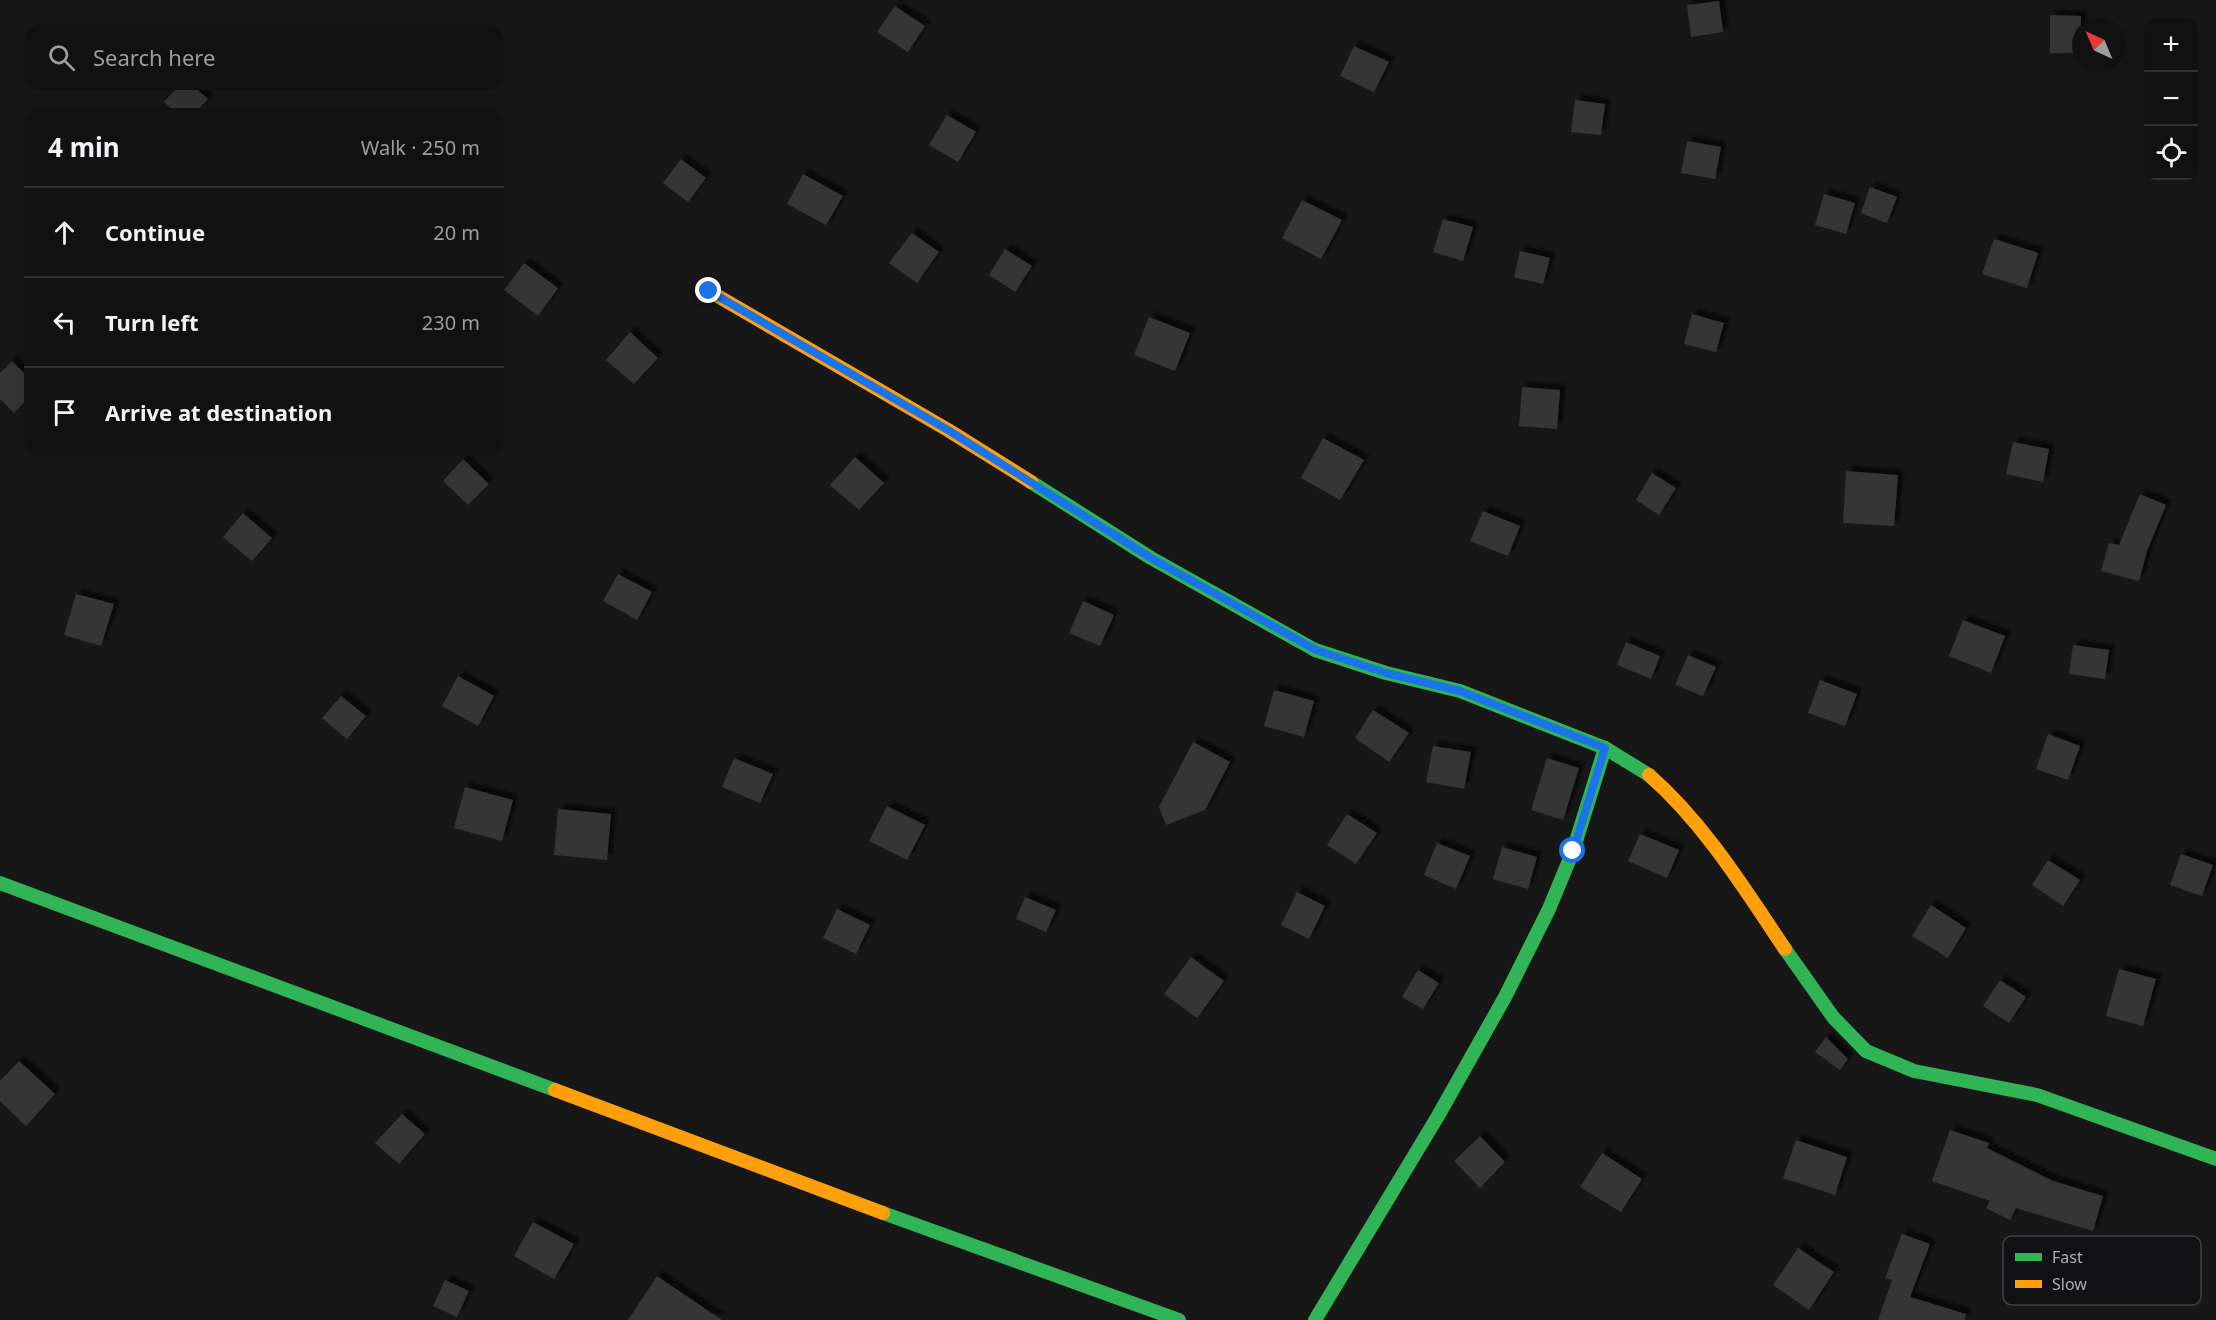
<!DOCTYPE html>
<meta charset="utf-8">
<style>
:root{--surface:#111;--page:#1e1f1f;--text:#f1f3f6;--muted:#9c9d9f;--line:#303131}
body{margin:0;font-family:"Noto Sans",sans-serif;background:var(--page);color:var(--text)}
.controls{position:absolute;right:18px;top:18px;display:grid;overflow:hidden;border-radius:12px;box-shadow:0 6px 24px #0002}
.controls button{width:54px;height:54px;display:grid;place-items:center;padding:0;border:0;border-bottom:2px solid var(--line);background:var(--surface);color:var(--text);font:30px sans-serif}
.compass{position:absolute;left:2072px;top:18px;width:54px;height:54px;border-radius:50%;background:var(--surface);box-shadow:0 6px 24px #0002;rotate:316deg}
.stop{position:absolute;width:18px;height:18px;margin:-14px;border:4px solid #1a73e8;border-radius:50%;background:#fff}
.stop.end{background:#1a73e8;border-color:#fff;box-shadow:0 2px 6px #0008}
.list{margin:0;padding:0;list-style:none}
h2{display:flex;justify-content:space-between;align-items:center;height:78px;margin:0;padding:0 24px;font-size:26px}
h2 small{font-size:20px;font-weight:400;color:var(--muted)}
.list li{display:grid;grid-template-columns:39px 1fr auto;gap:18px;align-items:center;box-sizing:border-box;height:90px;padding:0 24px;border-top:2px solid var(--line)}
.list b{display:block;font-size:22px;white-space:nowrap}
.list em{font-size:20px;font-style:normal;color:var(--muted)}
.icon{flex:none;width:33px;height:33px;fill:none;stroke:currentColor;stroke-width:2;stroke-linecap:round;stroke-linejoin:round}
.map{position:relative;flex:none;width:2216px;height:1320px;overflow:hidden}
.search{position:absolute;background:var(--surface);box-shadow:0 6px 24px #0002;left:24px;top:24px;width:480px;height:66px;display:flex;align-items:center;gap:15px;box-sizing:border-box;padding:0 21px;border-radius:18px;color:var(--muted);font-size:22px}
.panel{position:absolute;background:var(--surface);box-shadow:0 6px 24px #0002;left:24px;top:108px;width:480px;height:348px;border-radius:18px}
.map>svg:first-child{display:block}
.building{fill:#353536;filter:url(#shadow)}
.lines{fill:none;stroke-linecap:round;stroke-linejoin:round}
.fast{stroke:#30b455;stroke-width:14}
.slow{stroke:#ff9f0a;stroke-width:14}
.route{stroke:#1a73e8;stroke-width:8}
.key{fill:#111113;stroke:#3e4045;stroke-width:1.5}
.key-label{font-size:16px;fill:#a8adb8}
</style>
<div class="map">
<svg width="2216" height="1320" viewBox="0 0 2216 1320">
<defs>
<filter id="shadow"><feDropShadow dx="5.5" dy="-5.5" stdDeviation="1.5" flood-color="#0009"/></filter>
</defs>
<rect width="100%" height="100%" fill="#171717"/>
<g class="building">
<polygon points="1719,1 1723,32 1691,37 1687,5"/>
<polygon points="895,6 925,26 908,52 877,32"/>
<polygon points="2050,15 2081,16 2081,53 2050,53"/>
<polygon points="1354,46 1389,62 1374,92 1340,76"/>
<polygon points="180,84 191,84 208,99 194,114 177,114 164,102"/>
<polygon points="1575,100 1605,104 1601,135 1571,132"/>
<polygon points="947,115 976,132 958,162 929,145"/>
<polygon points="1687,141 1721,147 1715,179 1681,173"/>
<polygon points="681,159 706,178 688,202 663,183"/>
<polygon points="803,174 843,196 826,225 787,204"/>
<polygon points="1870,187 1897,197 1887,223 1861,213"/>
<polygon points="1824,194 1855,203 1846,234 1815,225"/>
<polygon points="1302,200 1342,220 1321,259 1282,238"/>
<polygon points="1443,219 1473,227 1463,261 1433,252"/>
<polygon points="912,233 939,252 917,283 889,263"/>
<polygon points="1994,239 2038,253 2027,288 1982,274"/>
<polygon points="1005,249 1032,266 1015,292 989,275"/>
<polygon points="1520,251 1550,258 1543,284 1514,277"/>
<polygon points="524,263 558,288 538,316 504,290"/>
<polygon points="1692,314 1724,323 1716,352 1684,344"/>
<polygon points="1149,317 1190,333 1175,371 1134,355"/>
<polygon points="630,332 658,358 634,384 606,360"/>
<polygon points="12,361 30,379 30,397 14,413 0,399 0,373"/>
<polygon points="1522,387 1560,390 1557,429 1519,426"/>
<polygon points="1323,438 1364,460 1340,500 1301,478"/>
<polygon points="2013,442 2049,449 2043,482 2006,474"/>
<polygon points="855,457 884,483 859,510 830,485"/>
<polygon points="463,459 489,484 468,505 443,481"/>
<polygon points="1846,471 1898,475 1894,526 1843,523"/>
<polygon points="1652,473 1676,488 1659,515 1636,500"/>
<polygon points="2140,494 2166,505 2147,551 2139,581 2101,571 2109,543 2119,545"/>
<polygon points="1483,511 1520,526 1508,556 1470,541"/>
<polygon points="243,513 272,538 252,561 223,537"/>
<polygon points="618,574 652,592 637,620 603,601"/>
<polygon points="76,594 114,604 101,646 64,635"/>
<polygon points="1083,601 1114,615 1100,646 1069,633"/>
<polygon points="1963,620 2005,636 1991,673 1949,656"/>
<polygon points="1626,642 1660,656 1651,679 1617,665"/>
<polygon points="2073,645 2109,650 2105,679 2069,674"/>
<polygon points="1688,655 1716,667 1703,696 1675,685"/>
<polygon points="458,676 494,696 478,726 442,706"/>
<polygon points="1820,680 1857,694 1845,726 1808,713"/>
<polygon points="1274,690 1314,701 1304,737 1264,726"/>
<polygon points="341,696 366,716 347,739 322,718"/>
<polygon points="1373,710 1409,733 1389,762 1355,738"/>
<polygon points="2048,734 2080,746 2068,780 2036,769"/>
<polygon points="1193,742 1230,762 1205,810 1166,825 1159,807"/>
<polygon points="1433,746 1471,752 1464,789 1426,782"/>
<polygon points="734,758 773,774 760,803 722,787"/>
<polygon points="1547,758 1579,768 1563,820 1531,810"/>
<polygon points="465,787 513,800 502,841 454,828"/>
<polygon points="887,806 925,825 907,860 869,841"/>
<polygon points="558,809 611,814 607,860 554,855"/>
<polygon points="1347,814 1377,833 1356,864 1327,845"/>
<polygon points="1640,834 1679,850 1667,878 1628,861"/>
<polygon points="1437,843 1470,856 1456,889 1424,875"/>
<polygon points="1502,847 1537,857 1528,889 1493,879"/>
<polygon points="2181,854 2213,865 2202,896 2170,885"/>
<polygon points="2048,860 2080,880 2063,906 2032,885"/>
<polygon points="1297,892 1325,906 1309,939 1281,925"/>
<polygon points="1025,897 1056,910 1046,932 1016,919"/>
<polygon points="1931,905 1966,928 1948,958 1912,936"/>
<polygon points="837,909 870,925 856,954 823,938"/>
<polygon points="1191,957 1224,981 1197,1018 1164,994"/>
<polygon points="2119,969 2156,979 2143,1026 2106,1016"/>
<polygon points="1418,970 1439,983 1423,1009 1402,997"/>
<polygon points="2000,980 2026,997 2009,1023 1983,1006"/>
<polygon points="1826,1037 1848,1059 1840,1070 1815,1052"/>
<polygon points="19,1061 55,1094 26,1126 0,1101 0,1081"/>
<polygon points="402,1114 425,1134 399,1164 375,1143"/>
<polygon points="1950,1130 1989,1143 1987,1148 2053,1181 2103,1196 2093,1231 2016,1208 2010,1220 1986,1208 1990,1201 1932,1181"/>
<polygon points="1480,1136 1505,1162 1480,1188 1454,1161"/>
<polygon points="1796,1140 1847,1157 1835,1195 1783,1178"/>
<polygon points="1602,1153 1642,1179 1621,1212 1580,1187"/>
<polygon points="533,1222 574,1244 554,1279 514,1256"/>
<polygon points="1902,1234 1930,1244 1910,1297 1966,1314 1965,1320 1878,1320 1892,1280 1885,1278"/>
<polygon points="1798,1248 1834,1272 1809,1310 1773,1285"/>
<polygon points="657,1276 722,1320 628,1320"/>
<polygon points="445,1280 469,1291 457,1317 433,1306"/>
</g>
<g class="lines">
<g class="fast">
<polyline points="1031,482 1151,558 1315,650 1386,673 1460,691 1605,748 1649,775"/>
<polyline points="0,883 555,1090"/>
<polyline points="1785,949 1833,1017 1866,1051 1914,1071 2037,1095 2216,1159"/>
<polyline points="883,1213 1179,1320"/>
<polyline points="1315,1320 1438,1116 1505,997 1549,909 1573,851 1605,748"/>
</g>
<g class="slow">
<polyline points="709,291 948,430 1031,482"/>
<path d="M1649 775C1704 823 1744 888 1785 949"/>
<polyline points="555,1090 883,1213"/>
</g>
</g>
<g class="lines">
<polyline class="route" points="709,291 948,430 1151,558 1316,650 1386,673 1460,691 1605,748 1573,851"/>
</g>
<rect x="2003" y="1236" width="198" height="69" rx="9" class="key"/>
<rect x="2015" y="1253" width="27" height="8" fill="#30b455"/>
<rect x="2015" y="1280" width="27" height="8" fill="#ff9f0a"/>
<g class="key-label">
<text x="2052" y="1263">Fast</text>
<text x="2052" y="1290">Slow</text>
</g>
</svg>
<div class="controls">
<button>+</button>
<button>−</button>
<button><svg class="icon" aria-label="locate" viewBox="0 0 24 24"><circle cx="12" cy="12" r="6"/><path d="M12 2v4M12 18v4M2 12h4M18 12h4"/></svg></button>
</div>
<svg class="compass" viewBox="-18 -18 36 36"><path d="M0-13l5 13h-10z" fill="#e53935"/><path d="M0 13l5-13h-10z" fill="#9c9d9f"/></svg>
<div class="stop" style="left:1573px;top:851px"></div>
<div class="stop end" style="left:709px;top:291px"></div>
<div class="search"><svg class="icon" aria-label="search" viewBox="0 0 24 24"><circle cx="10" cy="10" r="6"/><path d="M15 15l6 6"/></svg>Search here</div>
<section class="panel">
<h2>4 min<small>Walk · 250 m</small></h2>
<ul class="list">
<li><svg class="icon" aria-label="ahead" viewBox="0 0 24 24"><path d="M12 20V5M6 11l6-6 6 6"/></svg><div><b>Continue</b></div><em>20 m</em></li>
<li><svg class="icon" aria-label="left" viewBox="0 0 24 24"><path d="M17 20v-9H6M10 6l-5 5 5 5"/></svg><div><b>Turn left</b></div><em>230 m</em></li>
<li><svg class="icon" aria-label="arrive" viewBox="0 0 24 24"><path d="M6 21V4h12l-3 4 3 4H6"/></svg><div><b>Arrive at destination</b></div></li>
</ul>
</section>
</div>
